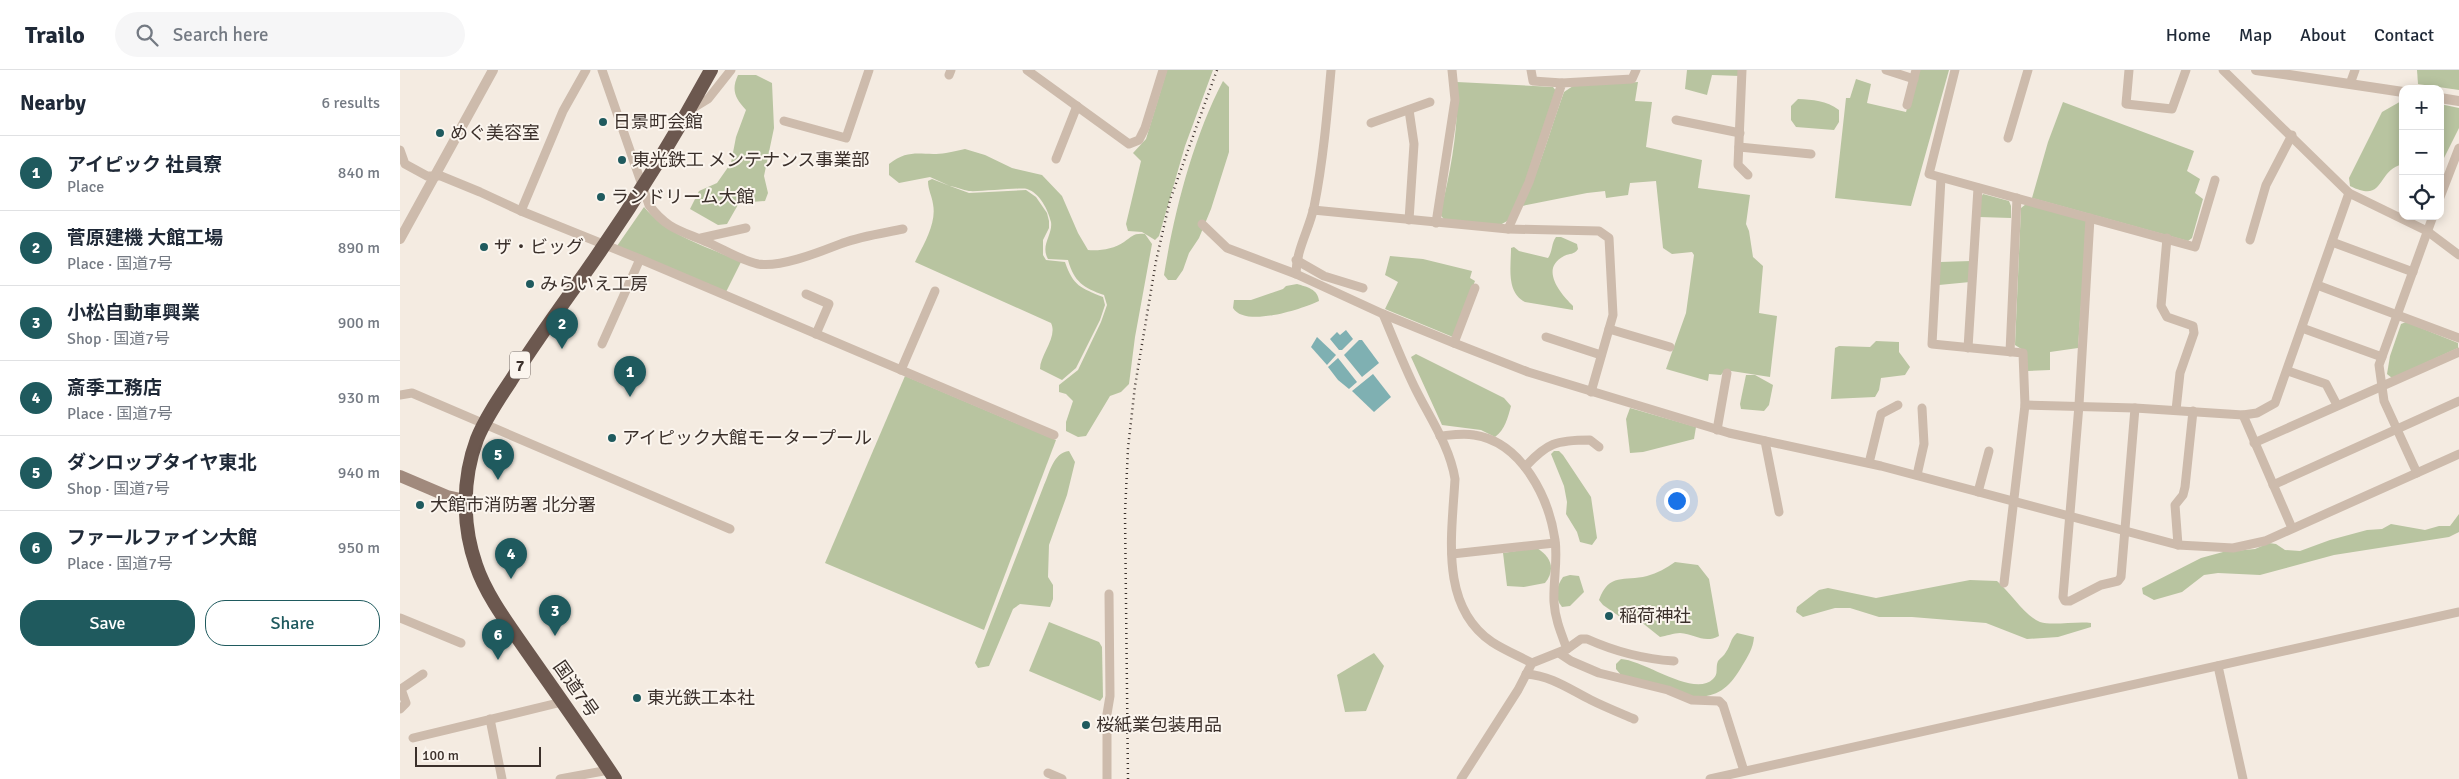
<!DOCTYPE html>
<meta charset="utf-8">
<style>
:root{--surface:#fff;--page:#f6f6f7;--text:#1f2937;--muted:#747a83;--line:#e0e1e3;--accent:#1f5a5e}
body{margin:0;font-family:Signika,"Noto Sans JP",sans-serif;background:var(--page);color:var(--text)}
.controls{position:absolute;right:15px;top:15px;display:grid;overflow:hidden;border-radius:10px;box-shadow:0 2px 12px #0003}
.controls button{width:45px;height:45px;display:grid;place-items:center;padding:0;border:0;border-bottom:1px solid var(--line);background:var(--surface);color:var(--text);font:25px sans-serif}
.scale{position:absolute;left:15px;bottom:12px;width:126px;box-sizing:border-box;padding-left:5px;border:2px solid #3b302b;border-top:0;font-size:14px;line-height:18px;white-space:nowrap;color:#3b302b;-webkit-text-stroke:4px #fbf5ee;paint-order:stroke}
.you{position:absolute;left:1276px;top:430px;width:18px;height:18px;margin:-12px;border:4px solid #fff;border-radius:50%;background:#1a73e8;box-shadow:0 0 0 8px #1a73e833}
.badge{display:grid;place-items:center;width:32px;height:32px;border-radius:50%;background:var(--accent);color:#fff;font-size:16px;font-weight:700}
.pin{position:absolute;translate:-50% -41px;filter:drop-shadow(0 1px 2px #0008)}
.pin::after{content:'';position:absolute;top:26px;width:18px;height:15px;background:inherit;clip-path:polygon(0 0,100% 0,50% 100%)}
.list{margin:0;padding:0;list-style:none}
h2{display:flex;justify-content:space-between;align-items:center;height:65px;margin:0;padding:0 20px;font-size:21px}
h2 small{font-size:16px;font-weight:400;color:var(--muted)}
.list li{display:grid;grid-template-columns:32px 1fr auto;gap:15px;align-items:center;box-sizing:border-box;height:75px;padding:0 20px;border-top:1px solid var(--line)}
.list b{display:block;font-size:19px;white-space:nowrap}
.list p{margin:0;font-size:16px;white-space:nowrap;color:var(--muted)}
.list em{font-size:16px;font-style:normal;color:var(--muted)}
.actions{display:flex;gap:10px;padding:15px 20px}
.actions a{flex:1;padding:11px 0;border:1px solid var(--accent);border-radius:20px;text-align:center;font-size:18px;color:var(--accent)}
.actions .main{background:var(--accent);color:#fff}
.icon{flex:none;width:28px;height:28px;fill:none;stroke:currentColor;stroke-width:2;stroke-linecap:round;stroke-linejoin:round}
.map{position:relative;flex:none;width:2059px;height:709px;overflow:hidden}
header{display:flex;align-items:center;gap:30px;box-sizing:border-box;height:70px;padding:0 25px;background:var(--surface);border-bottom:1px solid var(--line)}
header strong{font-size:24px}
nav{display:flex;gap:28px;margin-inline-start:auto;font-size:18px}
.search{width:350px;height:45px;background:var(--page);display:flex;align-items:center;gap:12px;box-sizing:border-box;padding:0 18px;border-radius:28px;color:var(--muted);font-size:19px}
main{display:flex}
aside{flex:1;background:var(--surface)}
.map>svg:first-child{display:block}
.green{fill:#b8c4a0}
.water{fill:#7fb0b2}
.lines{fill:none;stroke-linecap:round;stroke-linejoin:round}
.minor{stroke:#cdbbac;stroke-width:9}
.tertiary{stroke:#cdbbac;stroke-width:10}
.secondary{stroke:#a18a7d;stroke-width:12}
.trunk{stroke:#6c584f;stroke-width:14}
.rail{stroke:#3b302b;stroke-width:2.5;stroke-dasharray:1 4;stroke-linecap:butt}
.poi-dot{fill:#1f5a5e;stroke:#fbf5ee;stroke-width:2}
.labels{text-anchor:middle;stroke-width:4;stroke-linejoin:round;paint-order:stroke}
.shield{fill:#fbf5ee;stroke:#756b66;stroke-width:1}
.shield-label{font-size:16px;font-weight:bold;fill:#3b302b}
.poi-label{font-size:18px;fill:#3b302b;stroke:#fbf5ee;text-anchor:start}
.street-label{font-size:18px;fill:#3b302b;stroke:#fbf5ee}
</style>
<header>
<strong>Trailo</strong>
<div class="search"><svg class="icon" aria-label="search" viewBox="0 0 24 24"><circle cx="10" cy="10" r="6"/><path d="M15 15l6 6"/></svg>Search here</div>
<nav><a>Home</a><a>Map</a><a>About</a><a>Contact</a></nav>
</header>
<main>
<aside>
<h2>Nearby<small>6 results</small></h2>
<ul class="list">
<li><span class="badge">1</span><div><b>アイピック 社員寮</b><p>Place</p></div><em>840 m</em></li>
<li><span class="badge">2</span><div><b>菅原建機 大館工場</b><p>Place · 国道7号</p></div><em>890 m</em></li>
<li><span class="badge">3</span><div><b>小松自動車興業</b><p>Shop · 国道7号</p></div><em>900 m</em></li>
<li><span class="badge">4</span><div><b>斎季工務店</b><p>Place · 国道7号</p></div><em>930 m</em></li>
<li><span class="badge">5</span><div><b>ダンロップタイヤ東北</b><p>Shop · 国道7号</p></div><em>940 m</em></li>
<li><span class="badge">6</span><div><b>ファールファイン大館</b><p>Place · 国道7号</p></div><em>950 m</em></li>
</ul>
<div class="actions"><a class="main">Save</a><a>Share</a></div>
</aside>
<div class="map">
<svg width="2059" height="709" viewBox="0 0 2059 709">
<rect width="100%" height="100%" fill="#f4ebe1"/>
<g class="green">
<polygon points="767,0 813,0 785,76 759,166 755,170 742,162 728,161 726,154 741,91 733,83 746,69"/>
<polygon points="1287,0 1340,0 1340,6 1312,5 1307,25 1285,19"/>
<polygon points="1518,0 1549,0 1511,136 1435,128 1446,28 1450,28 1456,9 1471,14 1467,33 1506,42"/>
<polygon points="2017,0 2059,0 2059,20 2018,14"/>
<path d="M338 5H356L372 13 374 58 364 106 368 123 365 131 339 133 327 154 318 155 290 139 299 121 317 113 331 93 336 67 346 40C335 28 331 20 338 5Z"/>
<path d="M823 11 829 17V82L811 139 799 168 789 183 783 200 776 210H768L764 205C774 143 793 68 823 11Z"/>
<path d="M1057 12 1153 17 1157 22 1125 114 1109 150 1100 155 1045 151 1040 144C1051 101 1059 57 1057 12Z"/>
<path d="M1238 12 1235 31 1252 32 1246 77 1302 90 1298 118 1350 125 1346 154 1349 161 1353 187 1363 196 1359 243 1377 246 1370 307 1325 300 1321 305 1309 304 1308 311 1266 299 1286 243 1294 185 1292 182 1272 184 1263 178 1256 111 1230 113 1228 125 1206 128 1205 121 1187 123 1122 136C1140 99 1150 60 1164 22L1173 16Z"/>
<path d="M1398 29C1413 30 1426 30 1439 40V52L1434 60 1396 57 1391 50V36Z"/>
<path d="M2003 30V94C1975 101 1986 134 1950 116L1949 108 1982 42Z"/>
<polygon points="1663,32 1794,81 1787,101 1800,109 1795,123 1803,129 1792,168 1788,171 1632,128 1648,72"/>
<polygon points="2040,34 2059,38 2059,58 2040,96"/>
<path d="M565 79 585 85 612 98 642 105 662 126 678 163 688 180C700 181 714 179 724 172 733 166 733 163 745 164L752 174 735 267 729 314 721 322 710 326 686 366 678 367 666 361V352L673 331 666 324 659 322V315L678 300 701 252 707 235 704 225C684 218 674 212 668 190L648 189C640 175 653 165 651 152 648 140 640 123 627 119 622 117 580 122 569 121 563 120 556 117 550 116L569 123 626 120 636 127 647 143 649 151V158L643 170V185L646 190 665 192C673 216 681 218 703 227L705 235 700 250 676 298 662 310 640 299C640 285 658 267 651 253L515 192C523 175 537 154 533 134 532 126 528 120 528 111L532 109 550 116 530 107 499 113 489 105V94C511 77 523 87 546 83 553 82 559 80 565 79Z"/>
<polygon points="1583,124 1609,131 1611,136 1611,148 1579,147 1580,129"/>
<polygon points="1626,134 1687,150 1678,278 1650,282 1650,300 1627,301 1626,282 1615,275 1621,138"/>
<path d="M244 137C269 167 307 176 341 192L326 222 217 176Z"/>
<path d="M1156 167H1161L1177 174 1178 179C1174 185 1170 183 1164 186 1139 199 1161 224 1173 236V240L1125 232C1106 222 1111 197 1111 178L1114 177 1119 181 1148 188C1153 181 1151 174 1156 167Z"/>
<polygon points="990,186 1023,189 1072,201 1070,208 1075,211 1053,267 985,239 998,212 985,205"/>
<polygon points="1571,191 1570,212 1539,215 1540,192"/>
<path d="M897 214C907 217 918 219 919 231 902 239 845 258 833 238L834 230H851L883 219 886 216Z"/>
<polygon points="2006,252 2058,273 2058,278 1992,308 1987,304 1990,286 2001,254"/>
<polygon points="1476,271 1499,272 1499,282 1510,297 1505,305 1481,308 1479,320 1475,327 1431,329 1435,278 1439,276 1470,277"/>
<path d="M1016 284 1104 328 1111 336C1108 347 1105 360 1095 367L1081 360 1042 355 1011 287Z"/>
<polygon points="1346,305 1355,305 1373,315 1369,335 1364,341 1341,339 1340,334"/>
<polygon points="505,306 656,370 584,560 425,493"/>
<polygon points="1230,338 1296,357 1294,369 1243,382 1230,383 1226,349"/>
<path d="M669 381 675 392 667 425 649 475 648 507 653 515V529L650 537 620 534 613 539 589 596 578 598 575 593 644 415C650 402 653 383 669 381Z"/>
<polygon points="1154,381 1159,381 1163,385 1191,427 1197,468 1192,475 1180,472 1177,462 1166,444 1167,432 1164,416 1151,384"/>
<polygon points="2059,444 2059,462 2049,467 1934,485 1860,505 1818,503 1804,505 1782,522 1754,530 1743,524 1742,518 1801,488 1823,482 1855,479 1869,473 1876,474 1885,480 1900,481 1930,470 1967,460 1982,459 1991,454 2025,460 2039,456 2050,456"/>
<path d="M1137 478C1151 487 1156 499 1145 513L1124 517 1107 516 1103 483Z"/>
<path d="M1275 492 1298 495 1309 509 1319 566C1304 574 1295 564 1280 563 1274 563 1266 566 1260 567L1240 551H1226L1203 535 1199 530C1209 502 1224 512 1247 506 1257 503 1267 498 1275 492Z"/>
<path d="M1170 505 1179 506 1184 522 1170 536 1162 537C1154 527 1156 517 1163 507Z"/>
<path d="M1570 510 1597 511C1610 522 1625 546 1640 552 1652 556 1676 551 1691 553V557L1658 567 1627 569 1586 553 1512 547H1479L1450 538H1435L1403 547 1396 542 1397 537 1419 520 1428 518 1476 528Z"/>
<polygon points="649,552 699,572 702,577 703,627 700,631 629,601"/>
<path d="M1337 563 1354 567C1353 579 1348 586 1342 596 1330 617 1317 629 1292 626L1221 605 1216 599V594L1221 589C1244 590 1294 628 1313 609 1319 604 1315 598 1318 591 1320 588 1324 586 1326 582 1331 575 1330 569 1337 563Z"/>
<polygon points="974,583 984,596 966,641 945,642 937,605"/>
</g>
<g class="water">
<polygon points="946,260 953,269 942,280 939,280 930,269 937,262 940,265"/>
<polygon points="917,267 936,285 927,295 911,277"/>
<polygon points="959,270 962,270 979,293 962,307 944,285"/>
<polygon points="938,288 957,312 949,319 938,310 928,297"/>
<polygon points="973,304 991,327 974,342 952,321"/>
</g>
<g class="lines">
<g class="minor">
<path d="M202 0 249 135C267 160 283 161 309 173 325 180 340 190 358 194 381 198 422 181 443 173 462 166 484 163 503 159"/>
<polyline points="627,0 729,74 739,70 745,58 763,0"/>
<polyline points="1131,0 1133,11 1162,13"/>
<polyline points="1342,0 1338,95 1348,105"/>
<polyline points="1486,0 1514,9"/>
<polyline points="1555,0 1529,104 1795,177 1815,110"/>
<polyline points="1729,0 1726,34 1772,39 1786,0"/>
<polyline points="1823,0 1949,123 2027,161 2059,185"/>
<polyline points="549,5 551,0"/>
<polyline points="1950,14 1955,0"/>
<polyline points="1507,35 1516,0"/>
<polyline points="290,40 308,29 331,0"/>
<polyline points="1009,40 1014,74 1009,150"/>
<polyline points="1276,50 1340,63"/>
<polyline points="384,51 446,68 469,0"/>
<polyline points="971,53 1030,32"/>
<polyline points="1608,68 1628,0"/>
<polyline points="1339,77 1411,84"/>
<polyline points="0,80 5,94 27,106 41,106 80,122 121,141 240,189 654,365"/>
<polyline points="656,89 677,36"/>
<polyline points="1541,108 1532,274 1623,283 1625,335 1604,513"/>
<polyline points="2040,127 2059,78"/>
<polyline points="913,140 1108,159 1199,161 1209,168 1213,245 1191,322"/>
<polyline points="121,141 163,41 186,0"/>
<polyline points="1690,148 1679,335 1663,527 1665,531 1670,531 1701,515 1718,511 1721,507 1735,338"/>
<polyline points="1036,153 1055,30 1052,0"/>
<polyline points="802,154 827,178 896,204 983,244 1054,273 1128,302 1329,363 1481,396 1778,475 1833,478 1865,471 2059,384"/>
<polyline points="1108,159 1129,112 1162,13 1232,9 1236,0"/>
<polyline points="301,168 346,158"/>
<polyline points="1767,168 1761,236 1767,247 1793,256 1794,263 1780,303 1776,340"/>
<polyline points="1850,170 1866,115 1892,65"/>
<polyline points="1932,172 2013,202"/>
<polyline points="896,190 924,206 963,218"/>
<path d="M896 204C896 180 909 160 914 137 923 92 927 46 931 0"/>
<polyline points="1917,215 2059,268"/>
<polyline points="406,224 429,234 416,264"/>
<path d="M983 244C994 270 1004 296 1016 320 1030 348 1050 377 1055 409 1052 464 1039 536 1092 572 1104 580 1119 586 1132 593"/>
<polyline points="1902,258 1982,287"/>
<polyline points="1209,259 1270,277"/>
<polyline points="1146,267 1201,285"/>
<polyline points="1054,273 1075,218"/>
<polyline points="202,274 240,189"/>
<polyline points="1568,278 1578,118"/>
<polyline points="1610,282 1617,128"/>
<polyline points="501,300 535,221"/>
<polyline points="1888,301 1926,314 1937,335"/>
<polyline points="0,325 12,323 330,459"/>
<polyline points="1625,335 1735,338 1843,345 1857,343 1875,333 1949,123"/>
<polyline points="1843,345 1892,458"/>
<polyline points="1317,360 1327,303"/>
<path d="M1040 366C1051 365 1063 363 1074 365 1122 372 1149 428 1155 470 1158 490 1153 512 1154 532 1155 549 1161 563 1167 579L1132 593 1118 620 1061 709"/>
<polyline points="1365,371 1379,442"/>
<polyline points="1854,373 2059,282"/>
<polyline points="1469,393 1481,344 1498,335"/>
<path d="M1125 397C1147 373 1156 370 1190 370L1199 377"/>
<polyline points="2017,403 1984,331 1979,295 2033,146"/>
<polyline points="1517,405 1524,374 1522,338"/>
<polyline points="1873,415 2059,331"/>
<polyline points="1578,422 1589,381"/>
<polyline points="1778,475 1775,435 1783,425 1785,417 1793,341"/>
<polyline points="1052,484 1155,473"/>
<polyline points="0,548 61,573"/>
<path d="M1167 579 1181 569H1187C1216 582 1242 589 1274 591"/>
<polyline points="1159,583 1171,591 1199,603 1268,620 1292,630 1319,631 1323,635 1344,701"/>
<polyline points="1818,596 1843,709"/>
<path d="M1126 604C1152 606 1169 619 1191 630 1205 637 1220 643 1234 649"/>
<polyline points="0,639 6,633 1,619 23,604"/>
<polyline points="90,649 102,709"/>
<polyline points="13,668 162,632"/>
<polyline points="648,703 662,709"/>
<polyline points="160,709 209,700"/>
<polyline points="707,709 707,644 710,626 709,524"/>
<polyline points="1310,709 2059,542"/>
</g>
<g class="tertiary">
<polyline points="1856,0 2003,22"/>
<polyline points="2040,28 2059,31"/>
<polyline points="0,169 93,0"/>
</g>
<polyline class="secondary" points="0,406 47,426 65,430"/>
<path class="trunk" d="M215 709C186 665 156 623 126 580 108 554 86 525 76 495 62 455 62 409 77 369 85 349 98 330 110 312 133 275 159 239 185 203 231 138 273 70 311 0"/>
<polyline class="rail" points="728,709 725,443 728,378 735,316 756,191 770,130 817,0"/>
</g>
<g class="poi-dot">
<circle cx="203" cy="52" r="5"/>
<circle cx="40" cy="63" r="5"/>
<circle cx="222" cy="90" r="5"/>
<circle cx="201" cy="127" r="5"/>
<circle cx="84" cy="177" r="5"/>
<circle cx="130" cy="214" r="5"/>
<circle cx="212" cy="368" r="5"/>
<circle cx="20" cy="435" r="5"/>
<circle cx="1209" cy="546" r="5"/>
<circle cx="237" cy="628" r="5"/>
<circle cx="686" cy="655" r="5"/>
</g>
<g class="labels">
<rect class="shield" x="110" y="281.5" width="20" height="27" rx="4"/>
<g class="shield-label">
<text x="120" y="301">7</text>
</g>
<g class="poi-label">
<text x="213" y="58">日景町会館</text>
<text x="50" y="69">めぐ美容室</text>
<text x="232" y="96">東光鉄工 メンテナンス事業部</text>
<text x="211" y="133">ランドリーム大館</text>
<text x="94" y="183">ザ・ビッグ</text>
<text x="140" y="220">みらいえ工房</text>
<text x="222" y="374">アイピック大館モータープール</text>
<text x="30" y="441">大館市消防署 北分署</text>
<text x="1219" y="552">稲荷神社</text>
<text x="247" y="634">東光鉄工本社</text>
<text x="696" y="661">桜紙業包装用品</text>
</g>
<g class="street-label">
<text transform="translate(176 619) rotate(55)" y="6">国道7号</text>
</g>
</g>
</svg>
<div class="controls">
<button>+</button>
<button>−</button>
<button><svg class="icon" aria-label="locate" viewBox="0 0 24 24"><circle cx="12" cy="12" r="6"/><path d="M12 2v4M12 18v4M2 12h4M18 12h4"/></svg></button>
</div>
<div class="scale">100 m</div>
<div class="you"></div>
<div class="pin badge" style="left:230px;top:327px">1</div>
<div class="pin badge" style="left:162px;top:279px">2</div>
<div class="pin badge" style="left:155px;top:566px">3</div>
<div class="pin badge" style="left:111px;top:509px">4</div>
<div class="pin badge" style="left:98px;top:410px">5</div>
<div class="pin badge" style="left:98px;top:590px">6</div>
</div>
</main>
